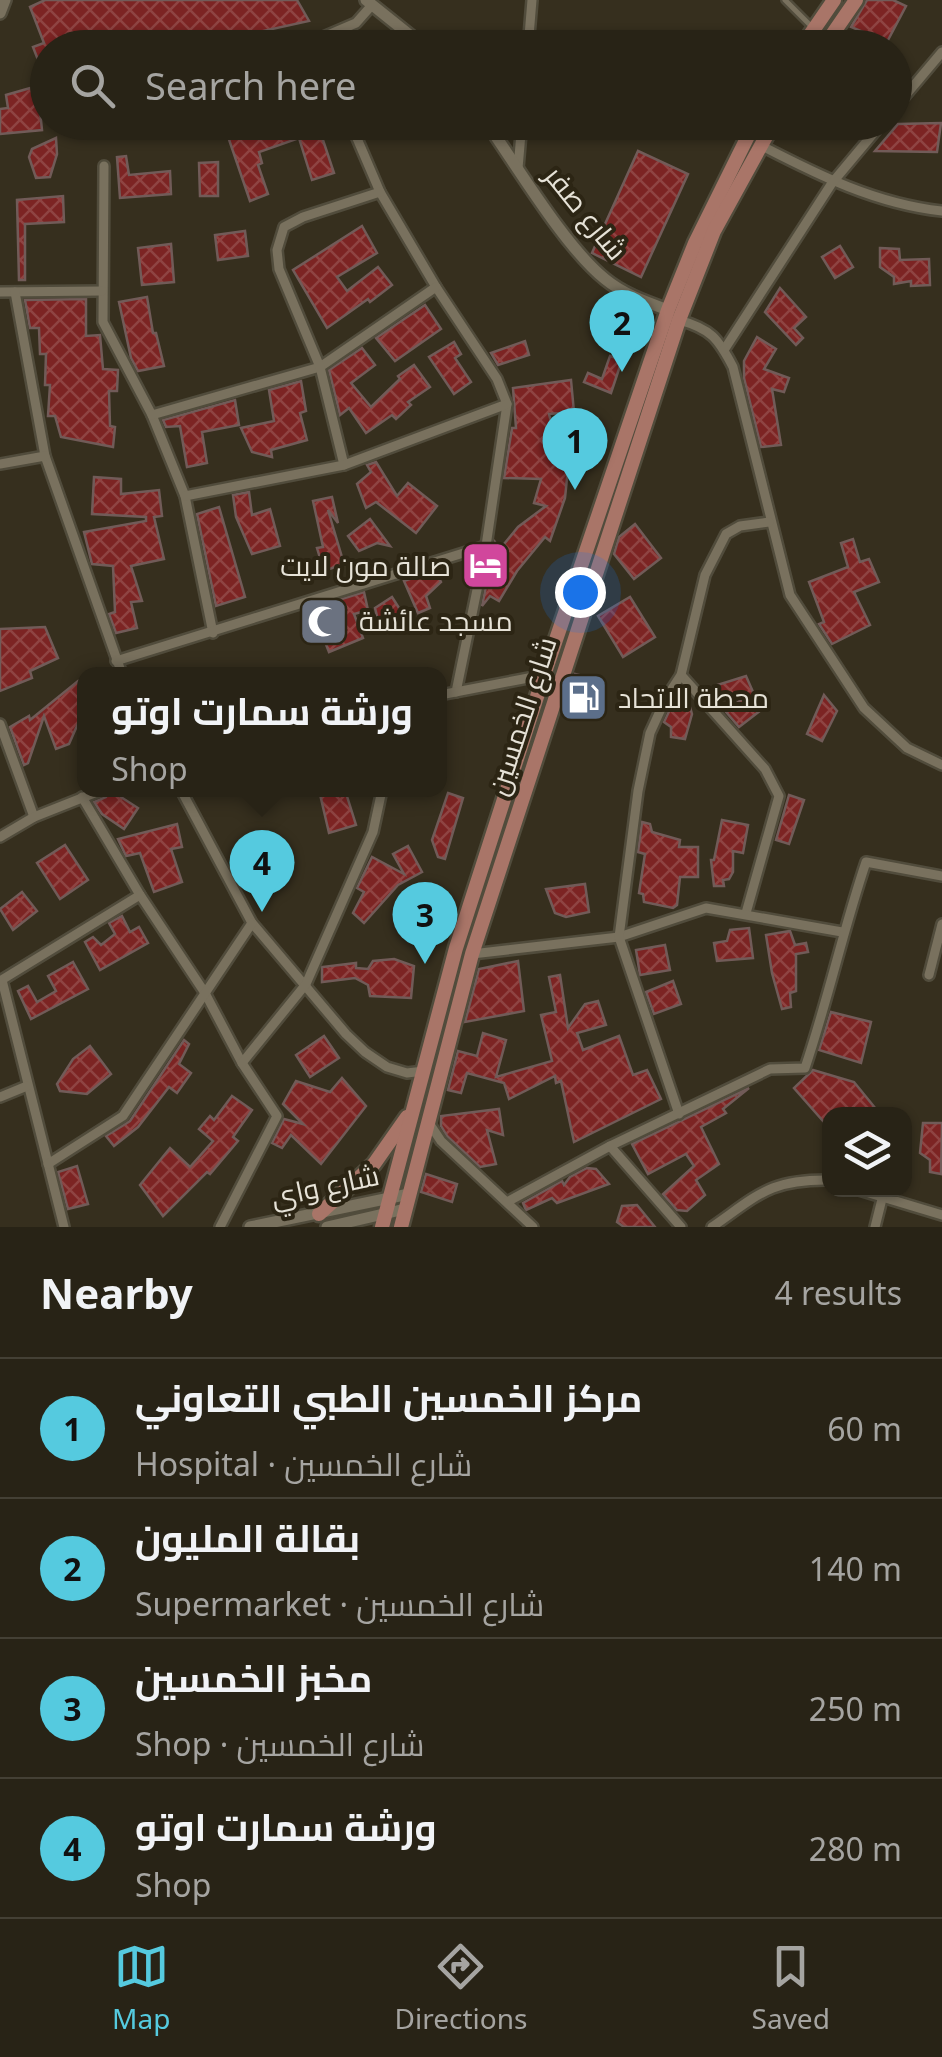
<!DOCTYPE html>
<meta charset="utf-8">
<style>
:root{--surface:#282316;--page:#302b1f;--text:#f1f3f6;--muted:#a5a4a1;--line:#444035;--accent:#55cadf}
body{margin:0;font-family:"Noto Sans",Cairo,sans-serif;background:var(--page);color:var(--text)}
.controls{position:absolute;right:30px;bottom:30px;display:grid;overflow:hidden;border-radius:20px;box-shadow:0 2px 8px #0004}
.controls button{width:90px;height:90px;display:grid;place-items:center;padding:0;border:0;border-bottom:2px solid var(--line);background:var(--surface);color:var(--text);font:50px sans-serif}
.you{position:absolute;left:580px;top:592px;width:35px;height:35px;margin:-25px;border:8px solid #fff;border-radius:50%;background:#1a73e8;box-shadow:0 0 0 15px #1a73e833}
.badge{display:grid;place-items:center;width:65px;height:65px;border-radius:50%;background:var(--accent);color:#111;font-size:32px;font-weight:700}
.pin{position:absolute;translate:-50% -82px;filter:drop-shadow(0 2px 5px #0008)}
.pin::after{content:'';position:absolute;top:52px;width:35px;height:30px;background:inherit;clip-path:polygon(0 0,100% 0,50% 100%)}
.popup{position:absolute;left:77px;top:667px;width:370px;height:130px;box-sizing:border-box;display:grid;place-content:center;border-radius:20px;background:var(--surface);filter:drop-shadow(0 2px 8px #0005);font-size:32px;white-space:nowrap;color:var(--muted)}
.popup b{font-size:38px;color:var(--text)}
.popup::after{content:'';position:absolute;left:50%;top:100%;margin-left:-20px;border:20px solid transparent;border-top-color:var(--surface)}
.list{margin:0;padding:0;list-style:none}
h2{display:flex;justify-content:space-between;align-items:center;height:130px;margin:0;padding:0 40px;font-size:42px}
h2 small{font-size:32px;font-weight:400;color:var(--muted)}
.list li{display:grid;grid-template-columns:65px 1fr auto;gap:30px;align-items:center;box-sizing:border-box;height:140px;padding:0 40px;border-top:2px solid var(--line)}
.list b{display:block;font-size:38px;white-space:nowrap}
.list p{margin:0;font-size:32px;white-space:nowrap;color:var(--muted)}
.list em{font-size:32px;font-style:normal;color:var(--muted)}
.icon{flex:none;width:55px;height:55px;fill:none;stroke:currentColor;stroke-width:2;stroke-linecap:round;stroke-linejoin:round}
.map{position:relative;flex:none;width:942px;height:1227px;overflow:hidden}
.search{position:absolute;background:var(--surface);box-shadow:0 2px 8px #0004;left:30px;right:30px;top:30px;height:110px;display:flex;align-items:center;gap:25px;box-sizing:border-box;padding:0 35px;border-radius:55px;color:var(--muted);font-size:38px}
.sheet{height:690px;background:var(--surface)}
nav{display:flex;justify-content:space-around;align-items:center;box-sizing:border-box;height:140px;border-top:2px solid var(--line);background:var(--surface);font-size:28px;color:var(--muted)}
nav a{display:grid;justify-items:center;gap:5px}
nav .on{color:var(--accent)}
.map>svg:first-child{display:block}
.building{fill:url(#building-cross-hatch);stroke:#715b58;stroke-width:2.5}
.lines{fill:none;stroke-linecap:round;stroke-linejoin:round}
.service-casing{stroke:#514c3c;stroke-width:10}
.minor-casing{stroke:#514c3c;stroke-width:14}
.tertiary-casing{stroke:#514c3c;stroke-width:16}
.primary-casing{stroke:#514c3c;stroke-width:19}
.service{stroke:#79715e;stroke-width:5}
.minor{stroke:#79715e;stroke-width:9}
.tertiary{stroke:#79715e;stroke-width:11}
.primary{stroke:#a97568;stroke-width:14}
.labels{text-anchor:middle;stroke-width:8;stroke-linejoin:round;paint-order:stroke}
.street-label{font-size:28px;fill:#e6e2d7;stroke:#2c2514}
.poi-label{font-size:28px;fill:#e6e2d7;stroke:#2c2514;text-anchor:start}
</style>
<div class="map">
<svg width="942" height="1227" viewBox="0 0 942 1227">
<defs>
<pattern id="building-cross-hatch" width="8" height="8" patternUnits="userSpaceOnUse" patternTransform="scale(2.5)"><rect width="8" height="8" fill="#7c2423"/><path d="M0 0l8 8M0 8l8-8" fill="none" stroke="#8f4442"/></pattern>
</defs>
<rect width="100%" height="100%" fill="#362f1e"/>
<g class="building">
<polygon points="45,0 297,0 309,21 186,48 48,48 47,83 33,47 44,43 30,7"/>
<polygon points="867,0 893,0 906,6 887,42 851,27"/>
<polygon points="48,83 48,99 39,100 42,130 0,134 0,109 8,108 6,95"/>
<polygon points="230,122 261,122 263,127 277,122 317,122 334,173 312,180 299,138 259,152 262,163 258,165 268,194 250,201 224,125"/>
<polygon points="941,123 937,152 875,151 898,124"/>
<polygon points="56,138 57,154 50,177 36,178 29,157 32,149"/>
<polygon points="638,151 688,174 641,277 592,253"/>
<polygon points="126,156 129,175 170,171 171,194 120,198 117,157"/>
<polygon points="218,162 218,196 200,196 199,163"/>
<polygon points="63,196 64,222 25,224 25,280 19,280 17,200"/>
<polygon points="362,226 377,253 337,277 347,291 378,267 392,285 370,302 368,299 327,328 293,270"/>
<polygon points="245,231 248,256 218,260 215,235"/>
<polygon points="171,244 174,282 142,285 138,248"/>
<polygon points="840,246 853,267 835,278 822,257"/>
<polygon points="880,248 899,249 900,260 929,259 930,285 911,286 911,281 894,284 894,277 880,267"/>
<polygon points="780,288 806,317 794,328 803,338 796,345 765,312"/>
<polygon points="147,297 153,333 156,333 164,366 138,371 131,358 119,302"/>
<polygon points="86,299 86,336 100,335 103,369 118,370 117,391 109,391 110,426 115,427 113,447 61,437 55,416 48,416 50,385 45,385 46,354 40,354 39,328 30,328 25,300"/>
<polygon points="425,305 441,329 395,361 376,338"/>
<polygon points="757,337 776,349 764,369 789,378 784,392 772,389 781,445 761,447 744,378 744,361"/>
<polygon points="525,341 529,355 498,365 491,353"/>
<polygon points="454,342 461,354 455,358 471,382 454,394 429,357"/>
<polygon points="362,348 375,365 351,383 371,407 400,379 398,376 414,365 430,387 408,402 411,405 396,419 392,415 366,433 349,408 340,415 329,370"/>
<polygon points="610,356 622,360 611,393 584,382 588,373 602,379"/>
<polygon points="571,380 574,412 549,414 558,451 584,456 580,470 568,469 565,498 550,541 545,537 517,571 499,601 490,596 482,606 495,542 500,549 518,527 546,506 534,503 541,479 504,478 512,428 516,428 513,388"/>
<polygon points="301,381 306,411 300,413 307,440 271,450 272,457 252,452 241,428 274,421 269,390"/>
<polygon points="235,400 239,425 202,432 207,463 187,467 180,426 166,427 163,420"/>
<polygon points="376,462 397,496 408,483 437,506 416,533 376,502 366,508 357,484 371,472 367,465"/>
<polygon points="94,477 121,479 121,494 159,490 162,516 154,517 164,559 131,566 142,601 131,602 137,628 116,633 109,614 115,612 113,566 92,564 84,532 146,521 146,517 92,514"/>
<polygon points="249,492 252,515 270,509 280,546 252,554 236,517 233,495"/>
<polygon points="332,497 338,523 328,510 344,564 324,571 317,548 323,547 313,501"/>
<polygon points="219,507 245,597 216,606 197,514"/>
<polygon points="370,519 390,546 377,543 359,551 348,536"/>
<polygon points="635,524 661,558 634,579 614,554 619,537"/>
<polygon points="853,539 860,562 869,559 879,582 854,592 870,625 832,644 819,624 824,622 809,582 848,567 841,543"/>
<polygon points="435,570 441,582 426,596 430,608 418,613 404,581"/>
<polygon points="364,592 368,610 354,614 363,638 329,652 318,624 307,627 303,611"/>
<polygon points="392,597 408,622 381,632 375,608"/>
<polygon points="630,597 655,637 623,657 598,616"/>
<polygon points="45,627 58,658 30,671 32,678 0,691 0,629"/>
<polygon points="575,674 591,678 582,713 563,709"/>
<polygon points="746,676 761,710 739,727 726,712 742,699 718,695 714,686"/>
<polygon points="78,681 84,698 84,710 69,744 56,749 44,716 28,763 24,765 10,727 29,716 30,720"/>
<polygon points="824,695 837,711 822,741 807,734"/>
<polygon points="675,699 689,704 692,714 685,739 671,737 671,727 664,722"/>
<polygon points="110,790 138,808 124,829 102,814 94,802 106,797"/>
<polygon points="319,790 345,790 356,825 329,833"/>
<polygon points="448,793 463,798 445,859 438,857 432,840"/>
<polygon points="789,795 804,800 789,844 776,840"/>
<polygon points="722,820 748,825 743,853 733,851 733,872 729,879 723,880 724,886 714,886 711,860 714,860"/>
<polygon points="642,822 650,824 652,832 680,840 679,847 698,847 698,877 680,877 677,905 673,908 644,902 643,894 639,893 645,854 638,852"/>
<polygon points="177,824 182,847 171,849 182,882 154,892 140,853 126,856 118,839"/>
<polygon points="65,845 88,880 60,899 37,863"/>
<polygon points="408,846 422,872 398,885 364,923 353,913 364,892 357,888 372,857 404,874 393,854"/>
<polygon points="585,884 589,912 566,917 555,913 546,889"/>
<polygon points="22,892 37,911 13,930 0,909"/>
<polygon points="122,916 130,932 139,927 148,943 100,970 85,942 93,937 101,945 115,934 109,923"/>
<polygon points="749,928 753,958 717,961 714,943 727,941 730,930"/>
<polygon points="790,931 795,945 806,943 808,952 796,954 796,991 790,993 791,1007 782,1009 772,973 766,935"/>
<polygon points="665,945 670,970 640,975 636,950"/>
<polygon points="394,959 414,966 411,998 370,996 368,985 355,978 322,982 322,967 356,963 356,968 368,969 373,961"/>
<polygon points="518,961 524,1011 465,1022 479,969"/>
<polygon points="73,962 88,989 31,1019 18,991 28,986 37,1002 56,991 48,976"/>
<polygon points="560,975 568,1028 585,1004 598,1001 606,1025 577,1033 583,1050 619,1036 633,1075 647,1070 661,1099 574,1142 561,1081 556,1083 555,1076 509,1099 504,1083 467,1073 461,1093 448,1090 458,1051 477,1056 483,1033 506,1040 496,1077 552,1061 541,1015 556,1012 549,977"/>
<polygon points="673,981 681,1004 654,1014 646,992"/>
<polygon points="831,1012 871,1022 861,1063 819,1050"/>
<polygon points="324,1036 339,1058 310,1077 296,1055"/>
<polygon points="184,1040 189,1044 179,1064 191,1073 177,1093 169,1087 138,1127 114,1146 106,1136 130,1121"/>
<polygon points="90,1046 111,1074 87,1094 60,1091 57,1084 73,1059"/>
<polygon points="813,1070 854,1082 880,1114 830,1114 830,1129 794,1088"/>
<polygon points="342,1078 366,1106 321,1164 291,1135 282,1148 272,1143 284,1119 303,1124 283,1104 296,1081 330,1092"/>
<polygon points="749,1088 723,1109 726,1113 701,1127 719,1164 696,1180 705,1195 687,1211 677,1210 663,1194 694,1166 686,1154 648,1174 632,1144"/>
<polygon points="232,1096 252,1110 233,1137 238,1141 210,1174 207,1172 163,1216 140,1185 170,1148 190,1167 213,1141 199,1129 210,1116 214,1120"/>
<polygon points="499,1109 503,1135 487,1130 496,1164 480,1167 447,1136 441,1126 441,1116"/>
<polygon points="923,1123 942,1123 941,1174 930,1172 930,1160 920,1153"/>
<polygon points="77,1166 88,1204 68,1209 58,1172"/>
<polygon points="587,1168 596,1169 609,1184 557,1203 552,1198 526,1210 523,1203 562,1181 564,1185 570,1177"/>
<polygon points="426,1174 457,1184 452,1202 421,1192"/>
<polygon points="637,1205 655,1227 624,1227 617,1222 622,1206"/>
</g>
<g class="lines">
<defs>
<polyline id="service" points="785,0 811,26"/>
<g id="minor">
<polyline points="316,48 314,41 356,23 372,5"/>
<polyline points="528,48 532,0"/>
<polyline points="894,109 942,52"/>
<polyline points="350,122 380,192 436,287 497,379 507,404 486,546 456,692"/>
<path d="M760 145C818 175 876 204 942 211"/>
<polyline points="104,166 103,322 152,415 185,496 213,633"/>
<polyline points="518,168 522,122"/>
<polyline points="0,292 102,291"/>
<polyline points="15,292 45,456 122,674"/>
<path d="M679 320C711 329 718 338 733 367L790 595 864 708 907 748 942 765"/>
<polyline points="724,350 832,183 883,122"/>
<polyline points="152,415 320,367 436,287"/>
<polyline points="0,464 45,456"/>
<polyline points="344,465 320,367 279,269 277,250 284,227 303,217 380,192"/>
<polyline points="185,496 344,465 507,404"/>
<polyline points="116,661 486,546"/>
<polyline points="681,675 765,769 779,796 746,913"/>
<polyline points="440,695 544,675"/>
<polyline points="0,724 34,817"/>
<polyline points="181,790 252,923 346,1034 365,1052 387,1067 407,1073 424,1071"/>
<polyline points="82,797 140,895 205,993 242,1063 277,1116 220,1227"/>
<polyline points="0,837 34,817 102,790"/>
<polyline points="472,954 619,937 706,908 842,932"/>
<polyline points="929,975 942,924"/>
<polyline points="2,980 64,1227"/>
<polyline points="0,981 140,895"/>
<polyline points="242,1063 306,984 373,832 382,790"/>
<polyline points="0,1097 27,1086"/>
<polyline points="679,1114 619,937 638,791 650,733 666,698 681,675 705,575 726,534 740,526 769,522"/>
<polyline points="429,1123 441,1141 533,1227"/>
<polyline points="610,1146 681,1227"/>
<polyline points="48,1164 123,1116 252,923"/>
<polyline points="859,1190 942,1215"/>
<path d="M507 1202 610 1146 770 1069 805 1068C828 1000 843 930 866 862L942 876"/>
<path d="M712 1227C758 1195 770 1179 830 1180"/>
<polyline points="875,1227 882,1199"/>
</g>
<g id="tertiary">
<polyline points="366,0 426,48"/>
<polyline points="0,13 5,0"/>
<path d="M486 122C517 166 565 247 605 279 623 294 646 302 668 310"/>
<polyline points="250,1227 409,1194"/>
<polyline points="327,1227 405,1209"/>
</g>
<g id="primary">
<polyline points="801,48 834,0"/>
<polyline points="823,48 856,0"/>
<polyline points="319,1214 374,1164 407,1117"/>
<polyline points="382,1227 456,948 544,675 668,310 695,243 755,122"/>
<polyline points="401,1227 472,954 679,320 714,231 774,122"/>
</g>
</defs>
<use href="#service" class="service-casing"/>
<use href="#minor" class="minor-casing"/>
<use href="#tertiary" class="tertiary-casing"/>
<use href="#primary" class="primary-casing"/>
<use href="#service" class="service"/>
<use href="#minor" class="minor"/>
<use href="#tertiary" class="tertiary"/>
<use href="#primary" class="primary"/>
</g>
<defs>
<symbol id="hotel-square" viewBox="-11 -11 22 22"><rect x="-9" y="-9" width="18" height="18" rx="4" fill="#d1479c" stroke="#2c2514"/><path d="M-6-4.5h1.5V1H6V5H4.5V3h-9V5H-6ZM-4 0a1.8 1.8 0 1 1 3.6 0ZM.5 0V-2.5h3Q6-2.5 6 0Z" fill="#fff"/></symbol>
<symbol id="mosque-square" viewBox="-11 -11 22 22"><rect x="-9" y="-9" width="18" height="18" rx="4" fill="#6b7280" stroke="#2c2514"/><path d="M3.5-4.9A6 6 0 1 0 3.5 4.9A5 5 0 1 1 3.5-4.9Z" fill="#fff"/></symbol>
<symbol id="fuel-square" viewBox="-11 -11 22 22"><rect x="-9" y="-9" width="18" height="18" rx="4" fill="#5c6f8a" stroke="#2c2514"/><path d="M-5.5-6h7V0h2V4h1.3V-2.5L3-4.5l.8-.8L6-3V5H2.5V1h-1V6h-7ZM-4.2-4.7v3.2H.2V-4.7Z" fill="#fff"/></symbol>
</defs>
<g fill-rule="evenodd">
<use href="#hotel-square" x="458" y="538" width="55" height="55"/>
<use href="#mosque-square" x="296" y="594" width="55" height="55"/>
<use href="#fuel-square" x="556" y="670" width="55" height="55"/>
</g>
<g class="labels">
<g class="street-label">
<text transform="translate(586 213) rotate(51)" y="10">شارع صفر</text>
<text transform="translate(522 716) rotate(-72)" y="10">شارع الخمسين</text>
<text transform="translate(325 1186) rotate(-12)" y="10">شارع واي</text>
</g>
<g class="poi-label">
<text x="451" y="576" text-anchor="end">صالة مون لايت</text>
<text x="359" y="631">مسجد عائشة</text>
<text x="618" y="708">محطة الاتحاد</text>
</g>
</g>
</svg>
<div class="controls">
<button><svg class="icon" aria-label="layers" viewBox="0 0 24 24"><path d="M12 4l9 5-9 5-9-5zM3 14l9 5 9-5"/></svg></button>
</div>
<div class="you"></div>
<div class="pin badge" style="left:575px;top:490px">1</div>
<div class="pin badge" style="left:622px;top:372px">2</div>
<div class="pin badge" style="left:425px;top:964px">3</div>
<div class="pin badge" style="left:262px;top:912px">4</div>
<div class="popup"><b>ورشة سمارت اوتو</b>Shop</div>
<div class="search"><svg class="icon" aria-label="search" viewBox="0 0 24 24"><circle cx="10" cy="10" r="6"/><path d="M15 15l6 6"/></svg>Search here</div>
</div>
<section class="sheet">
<h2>Nearby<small>4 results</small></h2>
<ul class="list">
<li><span class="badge">1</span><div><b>مركز الخمسين الطبي التعاوني</b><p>Hospital · شارع الخمسين</p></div><em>60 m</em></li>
<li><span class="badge">2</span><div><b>بقالة المليون</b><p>Supermarket · شارع الخمسين</p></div><em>140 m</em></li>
<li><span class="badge">3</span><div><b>مخبز الخمسين</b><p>Shop · شارع الخمسين</p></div><em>250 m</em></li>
<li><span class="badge">4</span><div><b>ورشة سمارت اوتو</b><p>Shop</p></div><em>280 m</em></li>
</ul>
</section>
<nav>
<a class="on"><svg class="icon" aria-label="map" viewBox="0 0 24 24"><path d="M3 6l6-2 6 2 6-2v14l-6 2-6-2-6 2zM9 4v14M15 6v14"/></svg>Map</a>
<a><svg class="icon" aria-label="directions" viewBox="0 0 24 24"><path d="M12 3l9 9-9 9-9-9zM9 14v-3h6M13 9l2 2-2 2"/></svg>Directions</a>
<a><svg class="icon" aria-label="saved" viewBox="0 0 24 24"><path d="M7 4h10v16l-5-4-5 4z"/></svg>Saved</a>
</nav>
